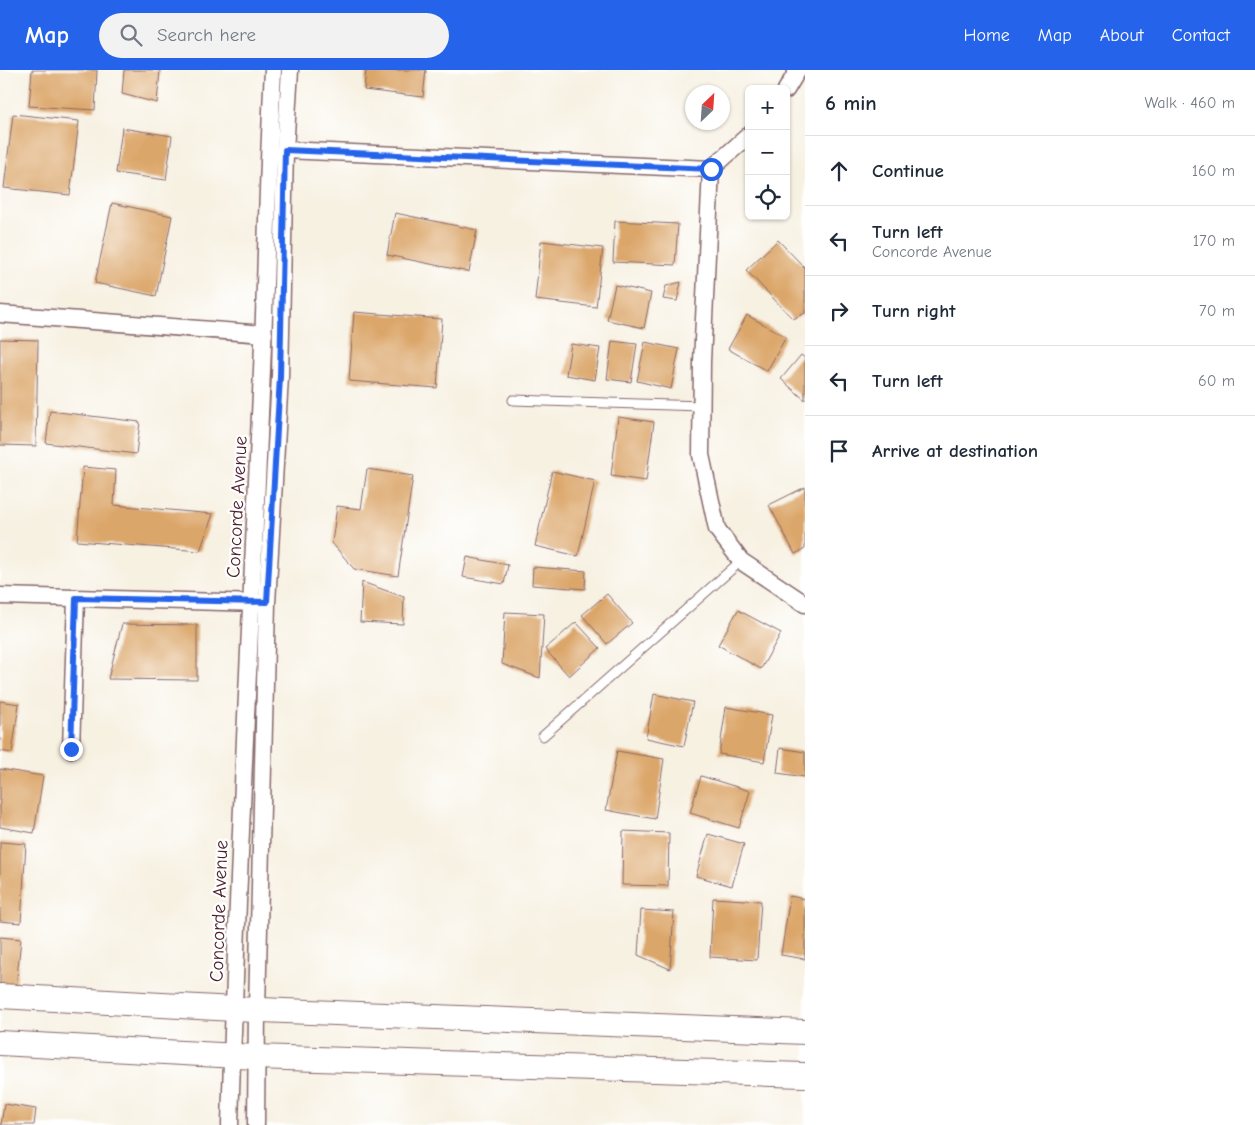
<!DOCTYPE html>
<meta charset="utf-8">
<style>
:root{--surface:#fff;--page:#f2f2f3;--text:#1f2937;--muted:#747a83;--line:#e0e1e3;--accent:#2563eb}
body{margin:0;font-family:"Comic Neue",sans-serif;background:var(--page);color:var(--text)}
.controls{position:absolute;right:15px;top:15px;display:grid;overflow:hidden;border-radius:8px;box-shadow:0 1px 4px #0004}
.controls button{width:45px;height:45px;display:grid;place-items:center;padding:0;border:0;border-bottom:1px solid var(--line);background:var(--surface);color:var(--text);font:25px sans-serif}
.compass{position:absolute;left:685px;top:15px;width:45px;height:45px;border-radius:50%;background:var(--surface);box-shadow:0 1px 4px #0004;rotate:25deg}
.stop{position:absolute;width:15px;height:15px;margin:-11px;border:4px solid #2563eb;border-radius:50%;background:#fff}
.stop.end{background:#2563eb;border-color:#fff;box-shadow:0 1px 5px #0008}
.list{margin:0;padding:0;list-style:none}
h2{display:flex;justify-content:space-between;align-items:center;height:65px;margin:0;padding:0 20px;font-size:21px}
h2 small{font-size:16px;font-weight:400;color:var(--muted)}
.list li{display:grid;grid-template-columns:32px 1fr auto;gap:15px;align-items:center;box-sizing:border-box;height:70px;padding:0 20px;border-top:1px solid var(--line)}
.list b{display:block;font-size:19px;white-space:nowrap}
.list p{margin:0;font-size:16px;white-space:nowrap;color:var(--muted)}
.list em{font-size:16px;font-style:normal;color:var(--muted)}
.icon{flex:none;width:28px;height:28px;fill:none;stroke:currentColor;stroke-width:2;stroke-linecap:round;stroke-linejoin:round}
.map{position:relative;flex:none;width:805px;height:1055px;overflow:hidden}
header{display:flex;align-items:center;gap:30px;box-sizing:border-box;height:70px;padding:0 25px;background:var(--accent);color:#fff}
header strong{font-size:24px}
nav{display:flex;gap:28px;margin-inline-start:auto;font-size:18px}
.search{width:350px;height:45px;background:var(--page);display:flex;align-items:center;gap:12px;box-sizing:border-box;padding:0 18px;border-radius:28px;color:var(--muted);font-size:19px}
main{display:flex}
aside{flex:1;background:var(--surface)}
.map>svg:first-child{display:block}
.building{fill:#dba669}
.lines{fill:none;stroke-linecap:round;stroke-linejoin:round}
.lane-casing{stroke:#87686b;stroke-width:11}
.street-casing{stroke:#87686b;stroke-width:19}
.secondary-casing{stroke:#87686b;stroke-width:26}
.lane{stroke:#fff;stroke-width:9}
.street{stroke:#fff;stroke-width:16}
.secondary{stroke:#fff;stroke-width:24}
.route{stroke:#2563eb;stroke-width:6}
.labels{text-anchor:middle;stroke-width:4.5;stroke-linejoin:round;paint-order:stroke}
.street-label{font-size:19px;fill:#4a1f2b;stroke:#fff}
</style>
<header>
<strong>Map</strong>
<div class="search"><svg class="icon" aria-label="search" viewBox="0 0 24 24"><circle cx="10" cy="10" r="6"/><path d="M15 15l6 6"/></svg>Search here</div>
<nav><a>Home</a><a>Map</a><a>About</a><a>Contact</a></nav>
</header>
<main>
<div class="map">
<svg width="805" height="1055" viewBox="0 0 805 1055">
<rect width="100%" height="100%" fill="#fff"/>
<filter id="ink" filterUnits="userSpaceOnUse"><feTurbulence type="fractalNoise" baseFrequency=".02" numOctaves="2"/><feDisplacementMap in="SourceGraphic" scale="10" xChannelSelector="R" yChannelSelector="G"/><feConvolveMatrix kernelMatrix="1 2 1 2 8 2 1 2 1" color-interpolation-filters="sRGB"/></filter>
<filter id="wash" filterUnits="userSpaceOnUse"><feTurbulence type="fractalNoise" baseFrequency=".0096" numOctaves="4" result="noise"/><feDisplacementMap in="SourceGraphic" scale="20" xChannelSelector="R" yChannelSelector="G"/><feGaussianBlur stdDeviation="1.12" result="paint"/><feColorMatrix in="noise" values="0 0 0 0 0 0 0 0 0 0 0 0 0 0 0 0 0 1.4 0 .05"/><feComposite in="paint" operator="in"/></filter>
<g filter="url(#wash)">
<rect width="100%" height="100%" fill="#f7f1e2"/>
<g id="blocks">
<g class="building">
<polygon points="32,0 97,0 95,40 29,36"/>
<polygon points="124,0 160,0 157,33 122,24"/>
<polygon points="366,0 426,0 423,27 364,20"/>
<polygon points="13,44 79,51 70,125 4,118"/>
<polygon points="122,58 172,66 166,110 116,103"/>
<polygon points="112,133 172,146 156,226 95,213"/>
<polygon points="395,143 477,160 469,202 387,185"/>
<polygon points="615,151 678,154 675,195 613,192"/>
<polygon points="778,170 805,198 805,243 793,249 746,200"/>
<polygon points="541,171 603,178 596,237 535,230"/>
<polygon points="681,212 677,231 663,229 666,216"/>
<polygon points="615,215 651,223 644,258 607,250"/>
<polygon points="354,242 442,249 437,318 349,311"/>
<polygon points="747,245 786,267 767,301 728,279"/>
<polygon points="0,269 38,270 36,376 0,375"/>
<polygon points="612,271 637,274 631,312 607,309"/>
<polygon points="645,272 679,279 671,319 637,311"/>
<polygon points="571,274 600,278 595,310 566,305"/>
<polygon points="801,285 805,288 805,330 781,309"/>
<polygon points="50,341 140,352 136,384 46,373"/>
<polygon points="618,347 654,352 646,411 611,406"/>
<polygon points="83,397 116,400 114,435 213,444 200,481 77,471"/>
<polygon points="367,399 413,406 398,506 354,499 332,473 337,436 361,439"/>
<polygon points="552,401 595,411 578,486 535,476"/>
<polygon points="805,417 805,479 795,484 769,435"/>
<polygon points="467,487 508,495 504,514 463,507"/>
<polygon points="533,497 586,501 585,519 532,515"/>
<polygon points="362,512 404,527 403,554 360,552"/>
<polygon points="607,524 632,553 607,574 582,545"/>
<polygon points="738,540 781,563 761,599 718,575"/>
<polygon points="505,542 544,544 540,608 502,594"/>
<polygon points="576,552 600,578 569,606 545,579"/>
<polygon points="122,554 197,555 197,610 108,609"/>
<polygon points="654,624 693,632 684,676 646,668"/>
<polygon points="0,631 19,634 12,683 0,681"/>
<polygon points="726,637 772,645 764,692 719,684"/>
<polygon points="780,678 805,682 805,707 777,703"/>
<polygon points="617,681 664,689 655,749 606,740"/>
<polygon points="0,699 43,706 34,763 0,757"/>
<polygon points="701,706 750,721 739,758 690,743"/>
<polygon points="623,761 669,763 668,816 622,815"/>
<polygon points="708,764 744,774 732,816 696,806"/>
<polygon points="0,772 26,774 21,853 0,851"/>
<polygon points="790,826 805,829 805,889 781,885"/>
<polygon points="713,828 761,831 757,890 710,887"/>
<polygon points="641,840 674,842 670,899 638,885"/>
<polygon points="0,867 21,869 16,917 0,916"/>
<polygon points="4,1034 36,1039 34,1055 1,1055"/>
</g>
</g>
</g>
<g filter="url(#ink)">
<use href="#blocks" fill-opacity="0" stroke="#87686b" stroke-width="1"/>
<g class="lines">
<defs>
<g id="lane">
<polyline points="513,330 702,336"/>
<polyline points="543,666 741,491"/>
</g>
<g id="street">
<polyline points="786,20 798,0"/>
<polyline points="285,80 711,99 749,65"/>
<polyline points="711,99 702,292 701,385 717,459 741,491 805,534"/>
<polyline points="0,244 264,264"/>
<polyline points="0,526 260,533"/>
<polyline points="71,679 76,528"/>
<path d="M230 1055C237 811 250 567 261 323 266 216 267 108 273 0"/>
<polyline points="256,1055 257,939 267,533 280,307 285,80 290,0"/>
</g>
<g id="secondary">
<polyline points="0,926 234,939 805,962"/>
<polyline points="0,973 256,987 805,1005"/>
</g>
</defs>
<use href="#lane" class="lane-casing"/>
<use href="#street" class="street-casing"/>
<use href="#secondary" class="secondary-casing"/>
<use href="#lane" class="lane"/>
<use href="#street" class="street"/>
<use href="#secondary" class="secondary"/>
</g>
</g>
<g class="lines" filter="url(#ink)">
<polyline class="route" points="71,679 76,528 267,532 280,307 285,80 711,99"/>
</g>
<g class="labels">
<g class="street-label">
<text transform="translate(236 437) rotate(-87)" y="7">Concorde Avenue</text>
<text transform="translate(218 841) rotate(-88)" y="7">Concorde Avenue</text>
</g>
</g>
</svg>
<div class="controls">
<button>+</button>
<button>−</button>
<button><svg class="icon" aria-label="locate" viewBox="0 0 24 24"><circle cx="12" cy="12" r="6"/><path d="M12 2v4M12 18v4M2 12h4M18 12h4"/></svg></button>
</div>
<svg class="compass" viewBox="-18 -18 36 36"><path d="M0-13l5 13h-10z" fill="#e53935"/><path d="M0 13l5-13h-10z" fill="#747a83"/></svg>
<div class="stop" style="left:711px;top:99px"></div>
<div class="stop end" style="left:71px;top:679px"></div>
</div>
<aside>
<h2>6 min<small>Walk · 460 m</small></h2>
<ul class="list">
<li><svg class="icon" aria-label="ahead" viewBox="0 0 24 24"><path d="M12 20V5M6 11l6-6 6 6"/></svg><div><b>Continue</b></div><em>160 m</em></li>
<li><svg class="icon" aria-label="left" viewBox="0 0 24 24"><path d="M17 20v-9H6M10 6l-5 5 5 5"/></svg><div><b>Turn left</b><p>Concorde Avenue</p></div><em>170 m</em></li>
<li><svg class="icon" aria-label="right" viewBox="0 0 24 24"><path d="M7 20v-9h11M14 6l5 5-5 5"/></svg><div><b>Turn right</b></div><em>70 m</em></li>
<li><svg class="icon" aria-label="left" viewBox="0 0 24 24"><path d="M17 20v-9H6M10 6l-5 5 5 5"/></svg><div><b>Turn left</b></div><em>60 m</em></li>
<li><svg class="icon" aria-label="arrive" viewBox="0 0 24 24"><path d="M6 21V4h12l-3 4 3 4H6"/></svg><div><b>Arrive at destination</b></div></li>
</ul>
</aside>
</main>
